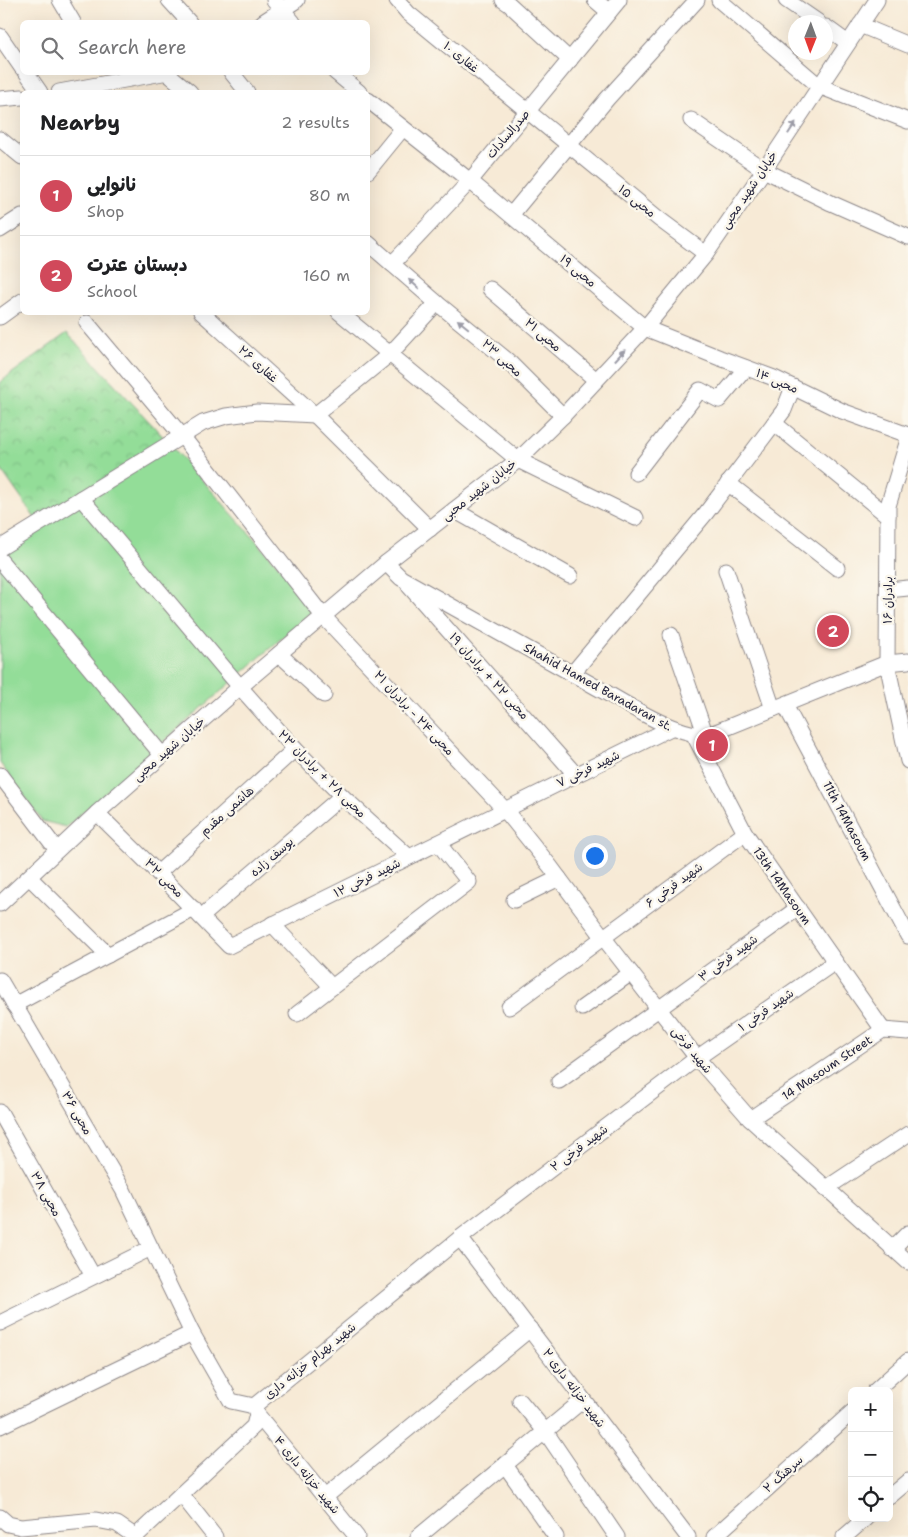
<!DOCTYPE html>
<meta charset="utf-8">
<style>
:root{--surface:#fff;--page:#f2f2f2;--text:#202124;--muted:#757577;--line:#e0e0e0;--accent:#d1495b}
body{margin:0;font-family:"Shantell Sans","Playpen Sans Arabic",sans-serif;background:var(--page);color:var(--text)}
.controls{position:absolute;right:15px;bottom:15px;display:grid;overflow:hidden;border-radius:8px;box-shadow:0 5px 20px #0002}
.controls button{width:45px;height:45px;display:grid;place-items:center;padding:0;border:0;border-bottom:1px solid var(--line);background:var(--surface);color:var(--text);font:25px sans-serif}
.compass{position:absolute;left:788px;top:15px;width:45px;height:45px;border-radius:50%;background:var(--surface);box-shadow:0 5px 20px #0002;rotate:181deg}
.you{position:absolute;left:594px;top:855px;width:18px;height:18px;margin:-12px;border:4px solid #fff;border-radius:50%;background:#1a73e8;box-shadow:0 0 0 8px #1a73e833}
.badge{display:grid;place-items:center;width:32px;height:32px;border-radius:50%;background:var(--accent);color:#fff;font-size:16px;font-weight:700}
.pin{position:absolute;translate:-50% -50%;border:2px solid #fff;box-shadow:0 1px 5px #0006}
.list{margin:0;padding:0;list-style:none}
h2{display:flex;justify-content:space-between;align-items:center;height:65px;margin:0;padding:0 20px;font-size:21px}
h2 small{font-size:16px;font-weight:400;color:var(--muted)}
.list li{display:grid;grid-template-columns:32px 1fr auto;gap:15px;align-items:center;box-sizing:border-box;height:80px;padding:0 20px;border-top:1px solid var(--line)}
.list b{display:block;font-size:19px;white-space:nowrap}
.list p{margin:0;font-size:16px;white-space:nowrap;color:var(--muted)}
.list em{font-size:16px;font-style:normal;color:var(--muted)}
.icon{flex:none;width:28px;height:28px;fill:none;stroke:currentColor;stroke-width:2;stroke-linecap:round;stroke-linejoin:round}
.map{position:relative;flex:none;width:908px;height:1537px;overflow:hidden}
.search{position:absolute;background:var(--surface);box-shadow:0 5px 20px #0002;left:20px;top:20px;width:350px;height:55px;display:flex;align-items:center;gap:12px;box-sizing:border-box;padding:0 18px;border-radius:8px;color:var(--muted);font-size:19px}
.panel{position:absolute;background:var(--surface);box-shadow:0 5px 20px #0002;left:20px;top:90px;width:350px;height:225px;border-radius:8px}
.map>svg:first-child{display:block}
.park{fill:url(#park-crowns);stroke:#5a806a}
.garden{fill:#93dd98;stroke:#5a806a}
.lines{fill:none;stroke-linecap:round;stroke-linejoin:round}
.minor-casing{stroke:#8c8688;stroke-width:17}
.minor{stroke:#fff;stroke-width:15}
.oneway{fill:#9c9ca7}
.labels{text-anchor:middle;stroke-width:5;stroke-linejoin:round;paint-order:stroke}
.street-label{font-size:12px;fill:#22223b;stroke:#fbf7ec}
</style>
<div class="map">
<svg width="908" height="1537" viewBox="0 0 908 1537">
<defs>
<pattern id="park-crowns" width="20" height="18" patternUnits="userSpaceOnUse" patternTransform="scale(1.25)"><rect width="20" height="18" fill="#93dd98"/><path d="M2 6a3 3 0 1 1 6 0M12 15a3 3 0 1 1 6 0" fill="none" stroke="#7ebd84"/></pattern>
</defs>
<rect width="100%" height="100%" fill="#fbf7ec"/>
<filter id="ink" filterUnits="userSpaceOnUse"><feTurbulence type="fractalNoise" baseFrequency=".02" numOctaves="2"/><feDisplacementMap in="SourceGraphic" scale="10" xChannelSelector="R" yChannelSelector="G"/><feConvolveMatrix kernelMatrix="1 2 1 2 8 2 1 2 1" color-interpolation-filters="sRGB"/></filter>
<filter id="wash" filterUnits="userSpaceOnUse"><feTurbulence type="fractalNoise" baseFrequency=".0096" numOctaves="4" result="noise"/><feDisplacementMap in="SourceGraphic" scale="20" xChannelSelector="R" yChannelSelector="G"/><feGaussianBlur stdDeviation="1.12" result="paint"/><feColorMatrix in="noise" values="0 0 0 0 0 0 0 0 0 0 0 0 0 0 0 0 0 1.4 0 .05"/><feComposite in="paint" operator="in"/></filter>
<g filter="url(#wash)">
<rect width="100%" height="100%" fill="#f7ead6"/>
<polygon class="park" points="67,333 170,444 37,521 0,468 0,382"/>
<polygon class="garden" points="170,444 316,608 66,827 42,821 0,763 0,537 37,521"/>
</g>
<g filter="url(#ink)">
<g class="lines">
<defs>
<g id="minor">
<polyline points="60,0 73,22"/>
<polyline points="169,0 189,22"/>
<polyline points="274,0 293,22"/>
<polyline points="397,0 408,13 659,219 706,254"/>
<polyline points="503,0 509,4 570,60"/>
<polyline points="595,0 609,12"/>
<polyline points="719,0 819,86 908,121"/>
<polyline points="786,0 818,22"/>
<polyline points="263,22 297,0"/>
<polyline points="860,25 908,45"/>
<polyline points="826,27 848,43"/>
<polyline points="0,36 22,68"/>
<polyline points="26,72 40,92"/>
<polyline points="231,72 247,92"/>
<polyline points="335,72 359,92"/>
<polyline points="167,73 190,92"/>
<polyline points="59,92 168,72"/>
<polyline points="0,99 22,97"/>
<polyline points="368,100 470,181 645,328 720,358 774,378 842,411 908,435"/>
<polyline points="691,120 764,170 831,203 908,237"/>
<polyline points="0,139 22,157"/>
<polyline points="368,171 403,128"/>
<polyline points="511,215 607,99 697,0"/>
<polyline points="0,230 22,216"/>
<polyline points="368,243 437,303 507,360 563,416"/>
<polyline points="392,264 470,181 619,0"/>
<polyline points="490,289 596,380"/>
<polyline points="201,312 315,415 430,529"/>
<polyline points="339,312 518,460 636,518"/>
<polyline points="0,317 22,301"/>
<polyline points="87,323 182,436 323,616 505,810 550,866 603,937 697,1058 750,1119 908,1262"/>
<polyline points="774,423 888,516"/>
<polyline points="908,440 888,506 887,663 908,761"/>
<polyline points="636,473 700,390 719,400 746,368"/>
<polyline points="728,483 837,568"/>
<polyline points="81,498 240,687 295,749 342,796 409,857"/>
<polyline points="454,510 570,576"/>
<polyline points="0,548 203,423 226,416 257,412 315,415 390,354 437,303"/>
<polyline points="0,560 162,755"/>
<path d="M386 563 401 578C466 614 531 651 596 687 631 706 666 731 706 736L887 663 908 661"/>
<polyline points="726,570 773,709"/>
<polyline points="409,586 576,775"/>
<polyline points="888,590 908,588"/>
<polyline points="671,635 706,736"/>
<polyline points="279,654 324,695"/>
<polyline points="572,674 706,513 784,410 793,387"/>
<polyline points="785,705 908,936"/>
<polyline points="694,735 745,833 883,1030"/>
<polyline points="0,775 57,850"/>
<polyline points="97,813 158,873 229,946 671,728"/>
<polyline points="158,873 295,749"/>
<polyline points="29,877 108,955"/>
<polyline points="514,900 559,878"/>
<polyline points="0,904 97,813 240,687 386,563 518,460 563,416 645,328 706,254 764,170 877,0"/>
<polyline points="201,917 342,796"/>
<polyline points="272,924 332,987"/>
<polyline points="0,980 123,1190 192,1333 231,1401 254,1406"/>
<polyline points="14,1005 194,909"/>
<polyline points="509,1007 745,833"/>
<polyline points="582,1008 631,973"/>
<polyline points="297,1014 469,882 438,843"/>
<polyline points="559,1081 798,908"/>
<polyline points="0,1112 93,1276"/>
<polyline points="750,1119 883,1030 908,1032"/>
<polyline points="825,1189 908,1134"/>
<polyline points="460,1238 688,1537"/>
<polyline points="892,1249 908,1233"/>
<polyline points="0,1323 151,1248"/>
<polyline points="875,1391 908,1361"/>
<polyline points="520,1401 545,1431 617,1537"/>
<polyline points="257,1414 357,1537"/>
<polyline points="0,1426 192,1333"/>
<polyline points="505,1465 556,1537"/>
<polyline points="181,1494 215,1537"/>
<polyline points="325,1497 530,1329"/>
<polyline points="889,1497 908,1481"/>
<polyline points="0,1517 8,1524 21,1527 96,1520 117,1524 136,1537"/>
<polyline points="135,1537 254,1426 257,1414 254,1406 460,1238 697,1058 835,962"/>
<polyline points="418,1537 583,1400"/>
<polyline points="714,1537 852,1412"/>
<polyline points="844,1537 866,1518"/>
</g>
</defs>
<use href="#minor" class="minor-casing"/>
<use href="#minor" class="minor"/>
</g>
<defs><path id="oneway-solid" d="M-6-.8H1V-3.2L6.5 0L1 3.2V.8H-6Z" transform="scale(1.25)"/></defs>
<g class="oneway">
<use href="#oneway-solid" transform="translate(792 128) rotate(-57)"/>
<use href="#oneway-solid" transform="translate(414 284) rotate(-139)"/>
<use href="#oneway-solid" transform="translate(463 324) rotate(-141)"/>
<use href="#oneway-solid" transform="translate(620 355) rotate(-47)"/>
</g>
</g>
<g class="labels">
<g class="street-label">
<text transform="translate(461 57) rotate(39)" y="4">غفاری ۱۰</text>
<text transform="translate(508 134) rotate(-50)" y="4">صدرالسادات</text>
<text transform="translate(749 190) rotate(-56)" y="4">خیابان شهید محبی</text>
<text transform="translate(637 201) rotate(39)" y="4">محبی ۱۵</text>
<text transform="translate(578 271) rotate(40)" y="4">محبی ۱۹</text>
<text transform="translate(543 335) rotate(41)" y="4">محبی ۲۱</text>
<text transform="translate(502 358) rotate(42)" y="4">محبی ۲۳</text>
<text transform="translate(258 364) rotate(42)" y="4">غفاری ۲۶</text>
<text transform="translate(777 381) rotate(23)" y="4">محبی ۱۴</text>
<text transform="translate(479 490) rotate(-38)" y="4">خیابان شهید محبی</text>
<text transform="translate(888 600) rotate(-89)" y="4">برادران ۱۶</text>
<text transform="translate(489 676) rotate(48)" y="4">محبی ۲۲ + برادران ۱۹</text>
<text transform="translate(598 687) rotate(29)" y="4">Shahid Hamed Baradaran st.</text>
<text transform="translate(414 713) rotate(47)" y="4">محبی ۲۴ - برادران ۲۱</text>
<text transform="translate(169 749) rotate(-41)" y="4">خیابان شهید محبی</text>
<text transform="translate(588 769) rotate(-26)" y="4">شهید فرخی ۷</text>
<text transform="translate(322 774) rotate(45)" y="4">محبی ۲۸ + برادران ۲۳</text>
<text transform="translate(227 811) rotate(-42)" y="4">هاشمی مقدم</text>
<text transform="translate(847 821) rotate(62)" y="4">11th 14Masoum</text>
<text transform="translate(272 857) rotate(-41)" y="4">یوسف زاده</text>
<text transform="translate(164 878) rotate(45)" y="4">محبی ۳۲</text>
<text transform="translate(367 878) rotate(-26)" y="4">شهید فرخی ۱۲</text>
<text transform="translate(674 885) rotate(-36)" y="4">شهید فرخی ۶</text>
<text transform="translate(782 886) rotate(55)" y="4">13th 14Masoum</text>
<text transform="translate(728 958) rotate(-36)" y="4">شهید فرخی ۳</text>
<text transform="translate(766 1010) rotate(-35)" y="4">شهید فرخی ۱</text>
<text transform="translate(692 1050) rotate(51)" y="4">شهید فرخی</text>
<text transform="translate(827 1068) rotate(-34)" y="4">14 Masoum Street</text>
<text transform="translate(77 1113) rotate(60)" y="4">محبی ۳۶</text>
<text transform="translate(579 1148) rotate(-37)" y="4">شهید فرخی ۲</text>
<text transform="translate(46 1194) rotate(61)" y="4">محبی ۳۸</text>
<text transform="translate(310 1361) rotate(-39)" y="4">شهید بهرام خزانه داری</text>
<text transform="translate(574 1388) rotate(53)" y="4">شهید خزانه داری ۲</text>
<text transform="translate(783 1474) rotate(-42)" y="4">سرهنگ ۲</text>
<text transform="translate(307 1475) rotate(51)" y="4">شهید خزانه داری ۴</text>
</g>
</g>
</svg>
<div class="controls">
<button>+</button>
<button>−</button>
<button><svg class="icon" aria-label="locate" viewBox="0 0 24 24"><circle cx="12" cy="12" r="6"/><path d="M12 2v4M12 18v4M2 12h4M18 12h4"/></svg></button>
</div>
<svg class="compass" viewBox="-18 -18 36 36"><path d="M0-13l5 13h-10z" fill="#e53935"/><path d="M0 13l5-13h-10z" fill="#757577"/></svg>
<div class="you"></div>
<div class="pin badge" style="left:712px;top:745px">1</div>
<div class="pin badge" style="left:833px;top:631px">2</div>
<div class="search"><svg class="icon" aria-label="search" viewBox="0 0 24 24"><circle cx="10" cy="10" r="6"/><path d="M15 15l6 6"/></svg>Search here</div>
<section class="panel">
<h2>Nearby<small>2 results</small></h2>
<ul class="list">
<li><span class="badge">1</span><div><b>نانوایی</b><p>Shop</p></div><em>80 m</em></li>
<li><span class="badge">2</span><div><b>دبستان عترت</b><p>School</p></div><em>160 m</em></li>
</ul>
</section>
</div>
